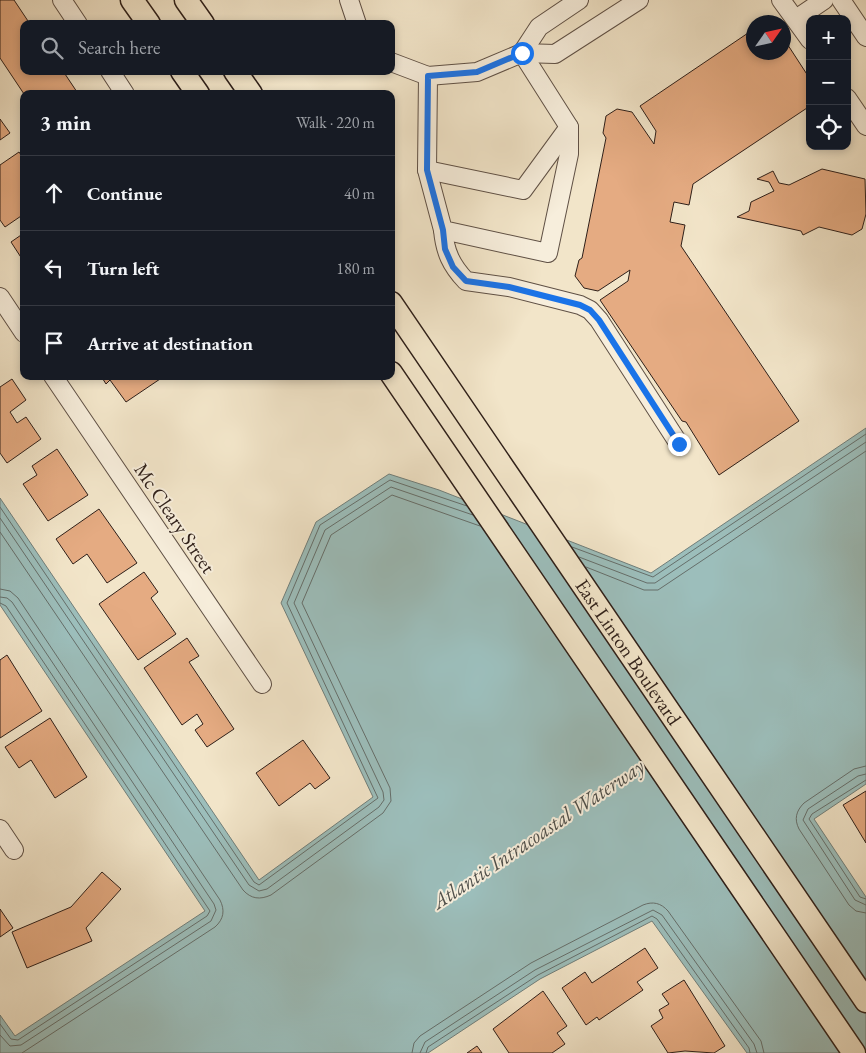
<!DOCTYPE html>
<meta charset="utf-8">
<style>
:root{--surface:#171b24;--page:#20242c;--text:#f1f3f6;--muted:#9ea1a6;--line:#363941}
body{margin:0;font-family:"EB Garamond",serif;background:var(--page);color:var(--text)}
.controls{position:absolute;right:15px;top:15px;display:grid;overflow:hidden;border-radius:10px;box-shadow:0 2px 8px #0003}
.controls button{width:45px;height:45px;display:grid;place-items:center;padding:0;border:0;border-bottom:1px solid var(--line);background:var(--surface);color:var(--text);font:25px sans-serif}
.compass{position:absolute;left:746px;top:15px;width:45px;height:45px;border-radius:50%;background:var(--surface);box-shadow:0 2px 8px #0003;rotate:56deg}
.stop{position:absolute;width:15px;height:15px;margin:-11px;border:4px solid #1a73e8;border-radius:50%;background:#fff}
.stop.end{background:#1a73e8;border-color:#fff;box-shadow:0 1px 5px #0008}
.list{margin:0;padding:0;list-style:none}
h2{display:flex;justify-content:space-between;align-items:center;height:65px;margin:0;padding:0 20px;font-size:21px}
h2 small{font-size:16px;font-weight:400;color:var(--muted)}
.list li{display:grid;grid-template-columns:32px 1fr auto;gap:15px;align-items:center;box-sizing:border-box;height:75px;padding:0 20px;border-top:1px solid var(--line)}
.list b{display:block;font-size:19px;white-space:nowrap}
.list em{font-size:16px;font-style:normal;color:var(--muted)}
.icon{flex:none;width:28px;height:28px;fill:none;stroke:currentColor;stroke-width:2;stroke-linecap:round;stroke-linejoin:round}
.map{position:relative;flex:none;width:866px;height:1053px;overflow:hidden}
.search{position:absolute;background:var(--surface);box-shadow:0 2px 8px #0003;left:20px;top:20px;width:375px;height:55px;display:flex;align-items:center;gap:12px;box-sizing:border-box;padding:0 18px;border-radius:10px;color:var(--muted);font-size:19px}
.panel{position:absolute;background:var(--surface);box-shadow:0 2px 8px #0003;left:20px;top:90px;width:375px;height:290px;border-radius:10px}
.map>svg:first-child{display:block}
.water{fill:#9cbebb;stroke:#707e7a}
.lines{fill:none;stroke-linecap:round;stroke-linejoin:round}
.shore{stroke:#656e6a;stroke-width:1}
.building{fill:#e5ab82;stroke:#2e1f19}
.minor-casing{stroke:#5f5045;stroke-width:20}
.major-casing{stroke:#2e1f19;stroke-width:25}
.minor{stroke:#f7eedc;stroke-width:18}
.major{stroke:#f2e5c9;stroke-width:22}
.route{stroke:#1a73e8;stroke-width:6}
.labels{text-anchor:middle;stroke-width:4;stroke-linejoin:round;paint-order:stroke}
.street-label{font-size:20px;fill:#2e1f19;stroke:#f7eedc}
.water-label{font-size:21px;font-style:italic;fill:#4f4f4a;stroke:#f7eedc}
</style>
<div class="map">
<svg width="866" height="1053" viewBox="0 0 866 1053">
<rect width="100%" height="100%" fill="#f2e5c9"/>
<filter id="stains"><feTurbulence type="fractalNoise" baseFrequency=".004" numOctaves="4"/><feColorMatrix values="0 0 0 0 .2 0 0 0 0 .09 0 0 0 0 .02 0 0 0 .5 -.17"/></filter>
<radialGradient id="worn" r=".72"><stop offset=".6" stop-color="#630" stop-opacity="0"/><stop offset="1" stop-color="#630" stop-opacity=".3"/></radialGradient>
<polygon class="water" points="866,428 866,784 814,819 866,897 866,1053 747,1053 652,921 540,979 428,1053 0,1053 0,1015 15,1036 205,911 0,605 0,498 259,880 373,797 281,603 316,522 389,474 439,490 651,573"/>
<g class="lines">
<g class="shore">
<polyline points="0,507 254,882 259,885 378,798 287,603 320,525 390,480 467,506"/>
<polyline points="0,518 249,885 259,891 267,889 379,807 384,800 383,792 294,603 325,530 391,487 473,515"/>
<path d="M0 532 243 890C251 899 260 900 271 895L383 813 391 801 390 788 302 603 331 535 392 495 480 526"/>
<polyline points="572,547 653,577 866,434"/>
<polyline points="579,557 647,583 655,583 866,442"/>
<polyline points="586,567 644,590 658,590 866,451"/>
<path d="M0 589 10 591 18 598 220 900C225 910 224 919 215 927L22 1053"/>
<polyline points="0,597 7,598 12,602 214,904 216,910 211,921 21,1045 10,1046 0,1035"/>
<polyline points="0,603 6,606 210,911 207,916 18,1040 11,1039 0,1024"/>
<path d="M866 766 854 769 804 803C796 811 794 819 799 829L849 905 856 911 866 913"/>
<polyline points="866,774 858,776 808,809 803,820 855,900 866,905"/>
<polyline points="866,780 812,814 809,819 860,897 866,899"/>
<path d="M412 1053 414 1043 420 1036 531 963 643 905C653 901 661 903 668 911L761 1041 764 1053"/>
<polyline points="420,1053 425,1042 535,970 653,910 662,915 754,1044 757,1053"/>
<polyline points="426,1053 428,1047 538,975 652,916 657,919 749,1048 750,1053"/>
</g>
</g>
<g class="building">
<polygon points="0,0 14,0 30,24 24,24 24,71 63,71 77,92 24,94 0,58"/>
<polygon points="754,29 754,52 784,52 784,39 810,79 810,106 693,184 689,205 674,202 670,222 685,225 681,246 799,421 719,475 686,422 682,421 600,300 628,281 630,270 598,291 584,288 575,276 579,260 582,258 606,138 603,133 606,116 617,109 632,112 654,144 656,131 640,106"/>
<polygon points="0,119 10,133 0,140"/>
<polygon points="19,152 24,159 24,170 22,172 24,175 24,214 5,227 0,220 0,165"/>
<polygon points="822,169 865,179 866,214 862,229 852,235 819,227 803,235 801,231 737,217 749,211 751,202 774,191 769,182 757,179 773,171 779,183 789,185"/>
<polygon points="24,233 24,262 11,242"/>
<polygon points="101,376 162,376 163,377 126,402 110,380 106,384"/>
<polygon points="12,379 26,400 10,412 17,423 26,417 41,439 7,463 0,453 0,387"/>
<polygon points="57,449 88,495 48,521 23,484 37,475 32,466"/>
<polygon points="99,509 137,563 107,583 87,554 73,564 56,539"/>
<polygon points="144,572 158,592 151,598 176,634 138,660 99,604"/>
<polygon points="187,638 199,656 189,662 234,729 207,747 195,730 203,724 197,714 182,725 144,668"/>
<polygon points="7,655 42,711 0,738 0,660"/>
<polygon points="50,718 87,777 55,798 31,760 19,768 5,747"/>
<polygon points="303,740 330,778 315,789 310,783 279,806 256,773"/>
<polygon points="866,791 866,843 843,805"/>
<polygon points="102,872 121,889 86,928 92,941 27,968 12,932 71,907"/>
<polygon points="0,909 13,928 0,937"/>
<polygon points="645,948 658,968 637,982 643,990 599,1020 597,1017 586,1025 562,988 585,972 592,983"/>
<polygon points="684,980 725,1046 714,1053 685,1051 668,1053 651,1026 663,1018 659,1010 669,1004 662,994"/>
<polygon points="543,991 567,1026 557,1033 565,1044 552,1053 509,1053 493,1029"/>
<polygon points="477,1046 482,1053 467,1053"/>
</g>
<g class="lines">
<defs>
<g id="minor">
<polyline points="62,0 78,24"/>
<polyline points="349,0 357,24"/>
<polyline points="781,0 810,40"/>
<polyline points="841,0 866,37"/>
<polyline points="796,19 824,0"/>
<polyline points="522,53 539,27 579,0"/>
<polyline points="391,62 428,76 477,72 522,53 555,54 639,0"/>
<polyline points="110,71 125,94"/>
<polyline points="428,76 427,170 443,230 548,253 569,154 569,127 522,53"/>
<polyline points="847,98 866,126"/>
<polyline points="427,170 523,190 569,127"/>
<path d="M443 230C445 252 451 265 466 281L509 287 580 305 590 310 599 320 679 444"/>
<polyline points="0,297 24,333"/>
<polyline points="53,376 262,684"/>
<polyline points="0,829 14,850"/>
</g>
<g id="major">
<polyline points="132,0 149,24"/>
<polyline points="186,0 203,24"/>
<polyline points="182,71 198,94"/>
<polyline points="235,71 251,94"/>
<path id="s1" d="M391 303 866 1001"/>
<polyline points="391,373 854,1053"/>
</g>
</defs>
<use href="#minor" class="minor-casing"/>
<use href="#major" class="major-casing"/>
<use href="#minor" class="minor"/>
<use href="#major" class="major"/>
</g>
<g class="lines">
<polyline class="route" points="522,53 477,72 428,76 427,170 443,230 445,249 453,267 466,281 509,287 580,305 590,310 599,320 679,444"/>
</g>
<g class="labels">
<g class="street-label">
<text transform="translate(175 518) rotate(56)" y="7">Mc Cleary Street</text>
<text dy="7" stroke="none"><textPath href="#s1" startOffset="422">East Linton Boulevard</textPath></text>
</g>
<g class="water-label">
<text transform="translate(538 834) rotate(-34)" y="7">Atlantic Intracoastal Waterway</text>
</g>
</g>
<rect width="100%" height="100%" filter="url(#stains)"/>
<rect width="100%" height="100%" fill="url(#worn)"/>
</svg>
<div class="controls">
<button>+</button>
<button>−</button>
<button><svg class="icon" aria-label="locate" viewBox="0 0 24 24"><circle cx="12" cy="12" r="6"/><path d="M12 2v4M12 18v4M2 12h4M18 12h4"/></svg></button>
</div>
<svg class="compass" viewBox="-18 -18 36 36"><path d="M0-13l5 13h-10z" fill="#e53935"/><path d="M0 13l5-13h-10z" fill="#9ea1a6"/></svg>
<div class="stop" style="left:522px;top:53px"></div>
<div class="stop end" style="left:679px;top:444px"></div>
<div class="search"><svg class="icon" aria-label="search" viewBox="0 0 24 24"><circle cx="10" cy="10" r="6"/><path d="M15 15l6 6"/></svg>Search here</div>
<section class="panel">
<h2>3 min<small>Walk · 220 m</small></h2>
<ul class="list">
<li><svg class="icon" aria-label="ahead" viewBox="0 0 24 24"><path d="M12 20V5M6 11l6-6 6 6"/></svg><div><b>Continue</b></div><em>40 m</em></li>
<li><svg class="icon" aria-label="left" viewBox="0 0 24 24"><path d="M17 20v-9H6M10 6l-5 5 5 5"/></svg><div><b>Turn left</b></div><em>180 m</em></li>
<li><svg class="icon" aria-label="arrive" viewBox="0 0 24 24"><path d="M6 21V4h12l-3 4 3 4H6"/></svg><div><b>Arrive at destination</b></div></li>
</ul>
</section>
</div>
